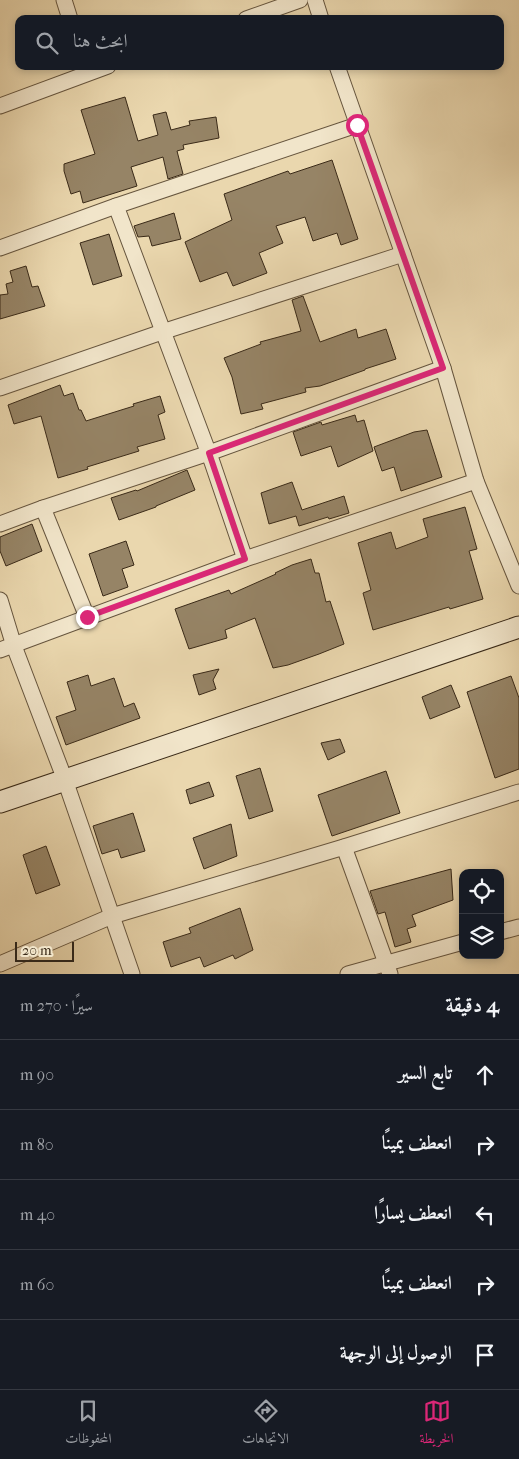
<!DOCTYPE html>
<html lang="ar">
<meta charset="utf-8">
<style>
:root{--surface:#171b24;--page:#20242c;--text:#f1f3f6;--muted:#9ea1a6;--line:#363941;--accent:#db2777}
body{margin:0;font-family:"IM FELL French Canon",Amiri,serif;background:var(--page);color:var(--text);direction:rtl}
.controls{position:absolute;right:15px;bottom:15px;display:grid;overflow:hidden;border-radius:10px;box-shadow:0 2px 8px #0003}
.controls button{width:45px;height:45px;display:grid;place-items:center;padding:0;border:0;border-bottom:1px solid var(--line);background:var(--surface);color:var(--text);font:25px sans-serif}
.scale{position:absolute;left:15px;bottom:12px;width:59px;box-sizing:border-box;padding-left:5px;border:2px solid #3a2a18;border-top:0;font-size:14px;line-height:18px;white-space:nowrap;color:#3a2a18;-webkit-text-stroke:4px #f1e5ca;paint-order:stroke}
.stop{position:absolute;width:15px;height:15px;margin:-11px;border:4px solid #db2777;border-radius:50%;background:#fff}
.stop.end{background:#db2777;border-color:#fff;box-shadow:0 1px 5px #0008}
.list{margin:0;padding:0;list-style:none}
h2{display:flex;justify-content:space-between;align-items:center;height:65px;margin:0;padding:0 20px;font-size:21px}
h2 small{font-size:16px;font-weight:400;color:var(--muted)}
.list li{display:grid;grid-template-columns:32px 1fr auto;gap:15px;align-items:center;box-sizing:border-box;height:70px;padding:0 20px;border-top:1px solid var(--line)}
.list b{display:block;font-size:19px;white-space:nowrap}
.list em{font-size:16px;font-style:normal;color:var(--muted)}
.icon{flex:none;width:28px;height:28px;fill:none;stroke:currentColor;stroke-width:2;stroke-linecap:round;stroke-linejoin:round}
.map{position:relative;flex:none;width:519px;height:974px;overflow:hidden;direction:ltr}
.search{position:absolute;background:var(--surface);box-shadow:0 2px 8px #0003;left:15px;right:15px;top:15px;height:55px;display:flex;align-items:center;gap:12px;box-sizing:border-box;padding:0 18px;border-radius:10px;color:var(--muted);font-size:19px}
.sheet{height:415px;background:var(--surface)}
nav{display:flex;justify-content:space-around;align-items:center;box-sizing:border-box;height:70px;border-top:1px solid var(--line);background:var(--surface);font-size:14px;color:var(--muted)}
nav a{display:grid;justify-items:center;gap:2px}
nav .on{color:var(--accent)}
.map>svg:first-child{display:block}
.building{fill:#968466;stroke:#3a2a18}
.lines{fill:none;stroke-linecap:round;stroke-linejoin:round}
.street-casing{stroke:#66553e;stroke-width:17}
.secondary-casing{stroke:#3a2a18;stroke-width:23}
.street{stroke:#f1e5ca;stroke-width:15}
.secondary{stroke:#f1e5ca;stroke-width:21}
.route{stroke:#db2777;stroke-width:6}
</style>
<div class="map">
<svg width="519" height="974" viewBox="0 0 519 974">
<rect width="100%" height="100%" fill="#ead7ae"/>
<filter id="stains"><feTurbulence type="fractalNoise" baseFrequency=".004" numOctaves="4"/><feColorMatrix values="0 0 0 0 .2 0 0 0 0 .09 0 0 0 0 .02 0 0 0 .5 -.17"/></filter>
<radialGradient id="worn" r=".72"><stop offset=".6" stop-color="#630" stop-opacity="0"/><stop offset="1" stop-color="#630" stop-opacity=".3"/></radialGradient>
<g class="building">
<polygon points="125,97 138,141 158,135 153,115 166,112 171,130 190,125 189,121 216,117 219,138 183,145 184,149 177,151 183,174 168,179 163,157 131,167 137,186 83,203 80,191 71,194 64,171 64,164 95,154 81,110"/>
<polygon points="332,160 358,239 341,245 337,233 313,241 305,217 276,226 283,243 259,253 267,273 233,286 227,272 200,282 185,242 232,220 224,194 288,171 290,174"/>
<polygon points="174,213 181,239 152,246 149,236 138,237 134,226"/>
<polygon points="109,234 122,276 93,285 80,243"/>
<polygon points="26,266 32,287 38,286 45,306 0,319 0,295 8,294 6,284 13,282 10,271"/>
<polygon points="303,296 320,342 356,329 358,338 386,329 396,359 365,369 365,370 320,386 305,388 306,392 261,404 263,409 241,414 232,377 224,358 261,344 260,342 301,331 292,300"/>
<polygon points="60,385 64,396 73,393 79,410 81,410 86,421 134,406 133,404 160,396 165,412 158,415 165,439 137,447 139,451 87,467 88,469 58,478 41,416 14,424 8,405"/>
<polygon points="355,415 357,422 364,420 373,451 338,467 331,446 301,456 293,432 321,422 322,425"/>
<polygon points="427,430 442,477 401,491 394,467 382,471 374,447 414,432"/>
<polygon points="187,470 195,490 156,506 156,507 119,520 111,498 136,490 137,491"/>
<polygon points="292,482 302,510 344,496 349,513 329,519 328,517 299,526 296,516 269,524 261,493"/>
<polygon points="465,507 477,549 469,551 483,599 450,609 449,607 373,630 363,593 371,590 358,543 391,532 396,549 428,537 423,519"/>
<polygon points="32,524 42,551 6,566 0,551 0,537"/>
<polygon points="126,541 134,565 122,569 128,587 103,596 89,554"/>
<polygon points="311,559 315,573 319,573 326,602 330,601 344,644 319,654 288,665 273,668 255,618 225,630 227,638 189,649 175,609 229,590 231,594 276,574 275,573 292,565"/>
<polygon points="219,669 213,680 216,689 199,695 193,675"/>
<polygon points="88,675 91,686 114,678 124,707 134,703 140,718 66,745 56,717 76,710 67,682"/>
<polygon points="511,676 519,698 519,769 495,778 467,692"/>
<polygon points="451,685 460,707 430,719 422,697"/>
<polygon points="340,739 345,752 328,760 321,743"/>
<polygon points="260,768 273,811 249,819 236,776"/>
<polygon points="386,771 400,813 332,836 318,795"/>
<polygon points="209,782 214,796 190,804 186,790"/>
<polygon points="133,813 145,851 121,858 118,849 102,854 93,826"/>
<polygon points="231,824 237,856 204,869 193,838"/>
<polygon points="46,846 60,885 36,894 23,855"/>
<polygon points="451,869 453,900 412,915 416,926 407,929 411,942 395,947 385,912 378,914 370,891"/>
<polygon points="240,908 253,950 235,959 233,955 204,967 200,957 171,967 163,942 191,933 189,928"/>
</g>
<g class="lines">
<defs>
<g id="street">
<polyline points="64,0 70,19"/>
<polyline points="315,0 321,19"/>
<polyline points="246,19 300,0"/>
<polyline points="337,66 443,368 476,481 519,586"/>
<polyline points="0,106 108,66"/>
<polyline points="116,206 212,462 245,559"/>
<polyline points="0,248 116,206 357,125"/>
<polyline points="0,388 162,332 403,254"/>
<polyline points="43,508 87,617"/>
<polyline points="0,524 43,508 209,453 443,368"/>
<polyline points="0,600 14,646 65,780 132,974"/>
<polyline points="0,650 245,559 476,481"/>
<polyline points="344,847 390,974"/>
<polyline points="500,932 519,927"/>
<polyline points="0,964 112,916 344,847 519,792"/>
<polyline points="348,974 463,942"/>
</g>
<polyline id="secondary" points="0,802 519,627"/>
</defs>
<use href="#street" class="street-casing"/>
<use href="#secondary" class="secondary-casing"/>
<use href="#street" class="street"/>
<use href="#secondary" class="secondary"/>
</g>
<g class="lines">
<polyline class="route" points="87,617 245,559 209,453 443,368 357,125"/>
</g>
<rect width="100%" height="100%" filter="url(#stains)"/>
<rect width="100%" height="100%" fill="url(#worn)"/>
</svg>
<div class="controls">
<button><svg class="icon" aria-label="locate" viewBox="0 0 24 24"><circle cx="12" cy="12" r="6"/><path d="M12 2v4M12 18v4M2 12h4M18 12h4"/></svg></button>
<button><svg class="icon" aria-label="layers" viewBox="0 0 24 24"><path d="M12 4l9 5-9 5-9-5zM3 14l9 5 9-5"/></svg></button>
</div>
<div class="scale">20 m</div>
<div class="stop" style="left:357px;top:125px"></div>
<div class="stop end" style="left:87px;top:617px"></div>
<div class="search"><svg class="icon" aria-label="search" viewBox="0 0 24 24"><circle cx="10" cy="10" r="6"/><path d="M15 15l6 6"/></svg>ابحث هنا</div>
</div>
<section class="sheet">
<h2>4 دقيقة<small>سيرًا · 270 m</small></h2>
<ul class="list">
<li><svg class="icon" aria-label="ahead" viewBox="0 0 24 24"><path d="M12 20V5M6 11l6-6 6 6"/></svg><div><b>تابع السير</b></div><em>90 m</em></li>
<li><svg class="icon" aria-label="right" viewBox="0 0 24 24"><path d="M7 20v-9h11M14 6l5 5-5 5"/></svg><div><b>انعطف يمينًا</b></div><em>80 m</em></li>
<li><svg class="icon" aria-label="left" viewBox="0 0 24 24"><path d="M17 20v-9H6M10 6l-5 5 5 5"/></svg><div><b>انعطف يسارًا</b></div><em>40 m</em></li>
<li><svg class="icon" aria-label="right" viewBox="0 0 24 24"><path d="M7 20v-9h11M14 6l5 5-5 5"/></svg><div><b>انعطف يمينًا</b></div><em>60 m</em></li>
<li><svg class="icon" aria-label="arrive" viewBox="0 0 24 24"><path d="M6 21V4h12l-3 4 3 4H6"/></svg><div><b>الوصول إلى الوجهة</b></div></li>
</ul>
</section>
<nav>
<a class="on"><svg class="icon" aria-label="map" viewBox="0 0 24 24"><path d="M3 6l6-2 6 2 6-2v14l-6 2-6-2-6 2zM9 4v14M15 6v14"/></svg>الخريطة</a>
<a><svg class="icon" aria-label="directions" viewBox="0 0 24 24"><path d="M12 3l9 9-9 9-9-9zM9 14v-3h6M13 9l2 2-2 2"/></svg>الاتجاهات</a>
<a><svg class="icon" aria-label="saved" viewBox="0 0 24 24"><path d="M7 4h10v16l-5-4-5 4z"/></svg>المحفوظات</a>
</nav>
